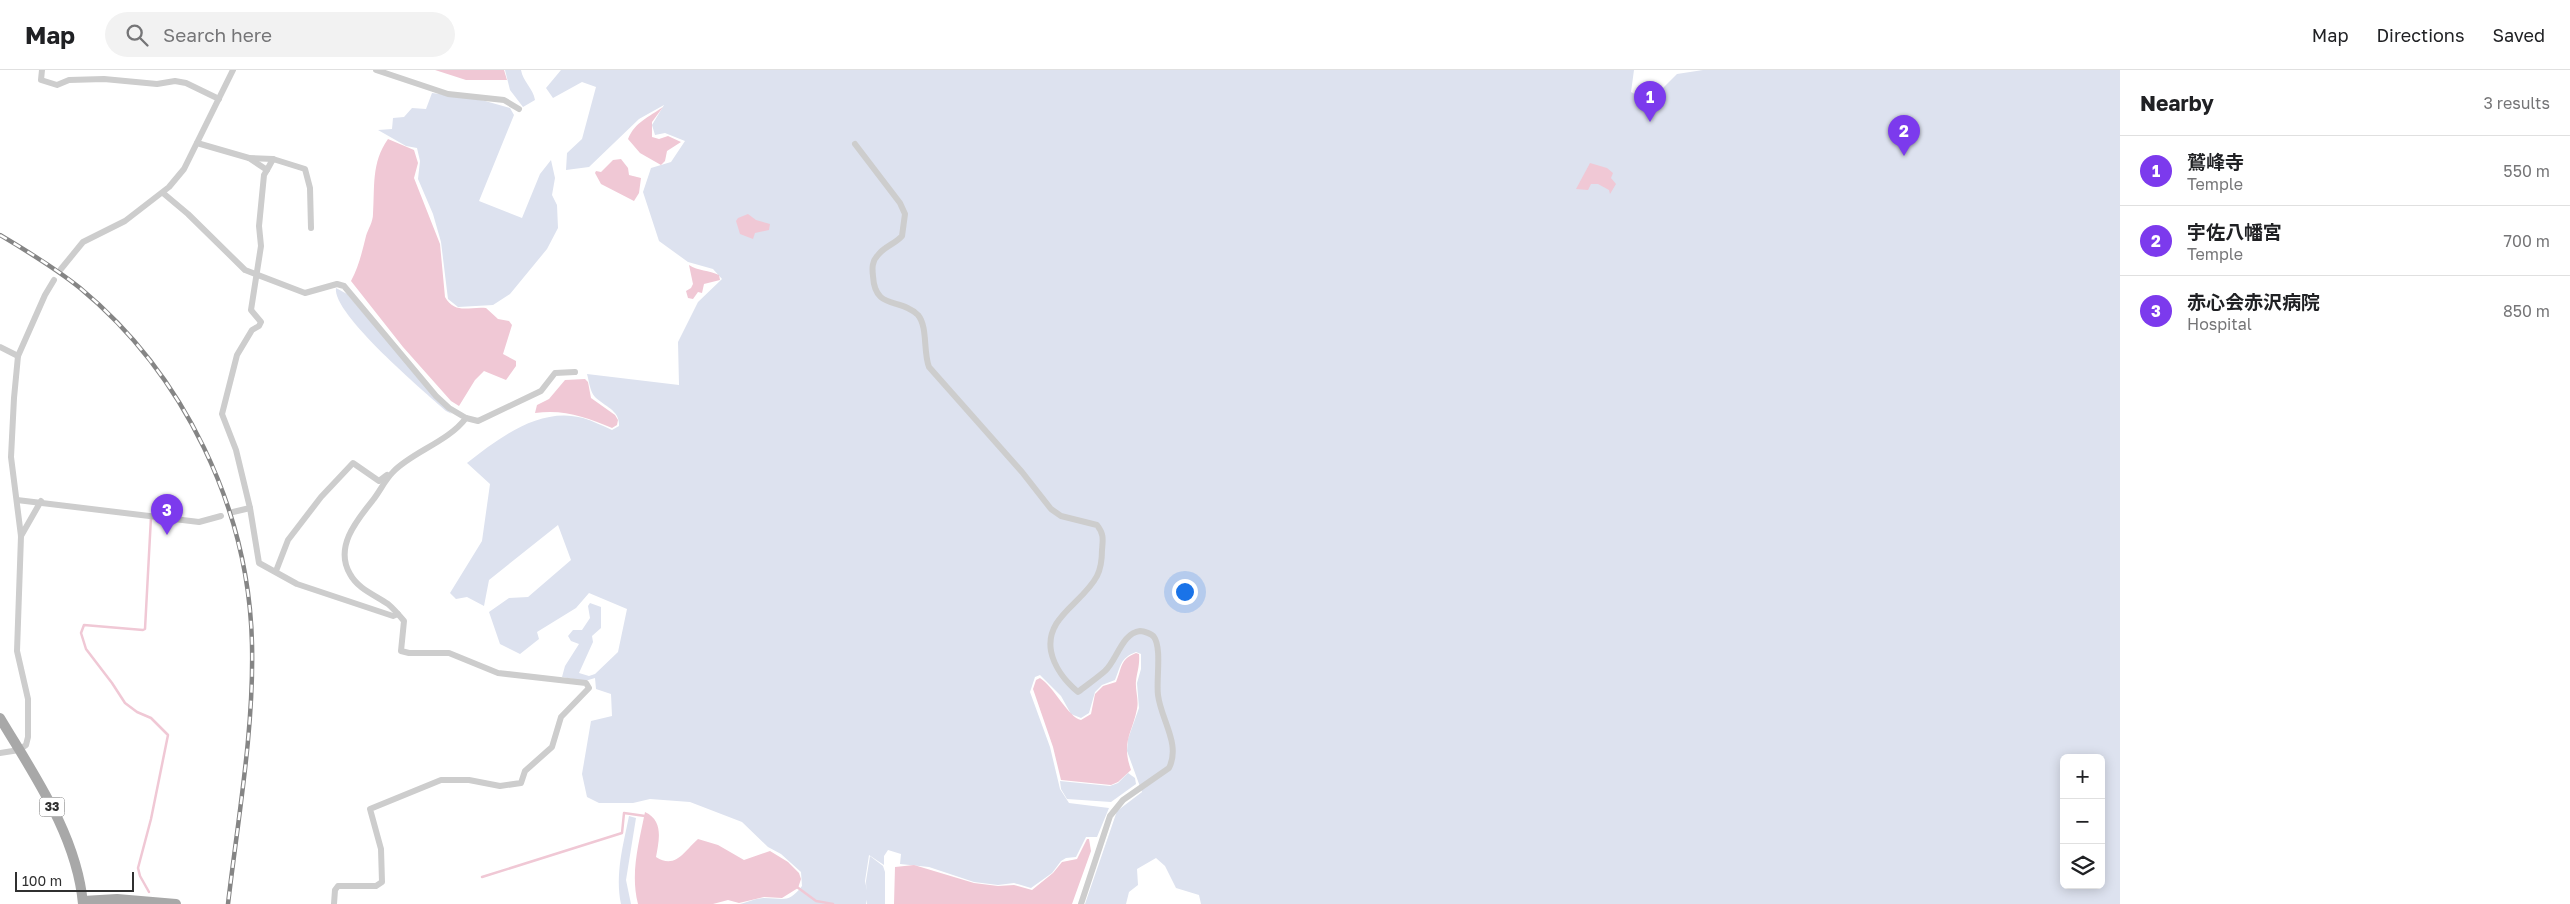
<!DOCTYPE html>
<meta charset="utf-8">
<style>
:root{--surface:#fff;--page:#f2f2f2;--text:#202124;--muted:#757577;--line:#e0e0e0;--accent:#7c3aed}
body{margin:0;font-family:"Golos Text","Noto Sans JP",sans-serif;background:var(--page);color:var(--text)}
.controls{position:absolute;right:15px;bottom:15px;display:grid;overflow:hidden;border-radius:8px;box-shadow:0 2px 12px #0003}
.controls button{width:45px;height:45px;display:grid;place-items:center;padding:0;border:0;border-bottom:1px solid var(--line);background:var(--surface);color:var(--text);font:25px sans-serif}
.scale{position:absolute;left:15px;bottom:12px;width:119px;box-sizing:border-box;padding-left:5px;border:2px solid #303030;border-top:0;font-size:14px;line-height:18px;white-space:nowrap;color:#303030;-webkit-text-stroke:4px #fff;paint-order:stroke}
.you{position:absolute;left:1184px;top:521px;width:18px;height:18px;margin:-12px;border:4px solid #fff;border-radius:50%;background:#1a73e8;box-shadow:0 0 0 8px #1a73e833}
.badge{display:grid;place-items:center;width:32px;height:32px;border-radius:50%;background:var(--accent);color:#fff;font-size:16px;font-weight:700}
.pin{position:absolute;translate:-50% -41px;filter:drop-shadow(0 1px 2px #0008)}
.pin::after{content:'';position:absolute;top:26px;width:18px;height:15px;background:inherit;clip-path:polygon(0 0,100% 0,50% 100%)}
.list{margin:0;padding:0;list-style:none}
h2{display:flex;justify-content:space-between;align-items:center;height:65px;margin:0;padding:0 20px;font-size:21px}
h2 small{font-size:16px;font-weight:400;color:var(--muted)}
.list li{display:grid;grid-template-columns:32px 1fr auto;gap:15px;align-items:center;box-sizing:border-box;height:70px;padding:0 20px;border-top:1px solid var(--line)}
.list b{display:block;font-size:19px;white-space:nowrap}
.list p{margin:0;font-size:16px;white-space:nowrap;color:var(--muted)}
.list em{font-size:16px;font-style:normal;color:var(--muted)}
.icon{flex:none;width:28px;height:28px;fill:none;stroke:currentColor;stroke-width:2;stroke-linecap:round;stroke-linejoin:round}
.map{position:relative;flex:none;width:2120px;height:834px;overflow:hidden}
header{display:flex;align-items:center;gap:30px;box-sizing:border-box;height:70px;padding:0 25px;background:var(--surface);border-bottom:1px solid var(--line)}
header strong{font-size:24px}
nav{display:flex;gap:28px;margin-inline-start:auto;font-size:18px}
.search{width:350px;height:45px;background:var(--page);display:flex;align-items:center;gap:12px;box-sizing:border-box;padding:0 18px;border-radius:28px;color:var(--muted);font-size:19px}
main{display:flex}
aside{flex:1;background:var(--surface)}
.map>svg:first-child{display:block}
.green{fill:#dde2ef;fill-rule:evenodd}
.water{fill:#f0c8d5}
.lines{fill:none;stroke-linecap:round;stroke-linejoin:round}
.stream{stroke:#f0c8d5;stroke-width:2.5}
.street{stroke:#cdcdcd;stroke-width:6}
.primary{stroke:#a8a8a8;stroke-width:10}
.rail-casing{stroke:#858585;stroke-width:4.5}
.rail{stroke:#fff;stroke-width:2.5;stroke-dasharray:8;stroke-linecap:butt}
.labels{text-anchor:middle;stroke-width:5;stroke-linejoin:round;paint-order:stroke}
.shield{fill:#fff;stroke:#6e6e6e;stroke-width:1}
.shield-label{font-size:12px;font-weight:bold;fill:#303030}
</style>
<header>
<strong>Map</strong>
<div class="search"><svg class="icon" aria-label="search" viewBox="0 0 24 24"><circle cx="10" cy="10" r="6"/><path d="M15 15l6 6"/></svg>Search here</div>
<nav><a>Map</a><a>Directions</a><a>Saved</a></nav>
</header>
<main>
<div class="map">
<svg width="2120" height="834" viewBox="0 0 2120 834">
<rect width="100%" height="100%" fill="#fff"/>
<g class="green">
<path d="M505 0H521C523 12 533 18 535 30L523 37 510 20Z"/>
<path d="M561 0H1634L1631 22 1649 32 1677 4 1703 0H2120V834H1201L1199 825 1176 818 1165 796 1156 788 1137 799 1138 815 1129 822 1126 834H1085L1117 741 1142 722 1127 681 1128 669 1139 638 1137 613 1141 599V584L1136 582C1120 588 1121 596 1115 610L1102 615 1095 622 1089 643 1081 648 1071 644 1061 626 1040 605 1035 607 1030 622 1050 677 1060 719 1069 733 1109 738 1097 767H1086L1076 787 1066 788 1061 791 1052 803 1031 818 1014 813 998 815 974 812 929 797 900 794 901 784 888 780 884 786V795L869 785 865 811 868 825 866 834H740C748 832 757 828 764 828 784 828 788 834 802 816L801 802 781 784 768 777 742 752 690 732 650 729 633 733H599L587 727 582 704 591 651 612 646 611 624 596 619 595 608 585 611 562 607 565 596 579 574 571 571 568 566 573 560H582L590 548 588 536 590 533 601 537V558L592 566 593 572 579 603 589 606 595 604 618 582 627 539 589 523 576 538 537 562 539 569 520 584 500 574 489 542 509 528 528 527 571 490 558 455 489 510 484 536 467 527 456 529 450 523 482 471 490 414 467 393C499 368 540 336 583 348 593 351 603 356 612 360L619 356C620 340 605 337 595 327 590 322 589 311 587 304L679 315 678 272 698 232 722 209 713 199 688 192 659 171 643 122 651 98 671 92 685 71 665 63 655 65 652 55 664 35 639 49 589 97 566 100 567 83 582 69 596 17 582 12 553 28 546 18ZM2064 688H2101V815H2064Z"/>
<polygon points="432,23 478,29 510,38 514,45 479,131 522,148 540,104 551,90 555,108 552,125 557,135 558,158 547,179 510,224 493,235 458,237 448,229 441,172 433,144 418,109 420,91 417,78 406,76 378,60 392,59 393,48 404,47 412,38 426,39"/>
<path d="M336 218 347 224 434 326 452 344 446 341C425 322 332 244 336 218Z"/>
<polygon points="1128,703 1135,708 1136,714 1111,732 1067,729 1061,719 1060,711 1110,716 1118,713"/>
<path d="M629 746 636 748 626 810 631 834H621C615 804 623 776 629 746Z"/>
<polygon points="870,786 883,796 885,802 885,834 867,834 866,811"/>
</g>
<g class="water">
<polygon points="435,0 504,0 507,10 466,10"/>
<path d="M663 37 652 52V67L659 69 668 66 681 72 667 81 665 91 661 95 640 83 628 69C635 52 649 47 663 37Z"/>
<path d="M388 69 414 80 418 93 414 108 440 174 445 227C455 245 470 236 486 238L498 249 509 251 512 255 503 284 516 291V296L506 310 484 301 475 310 459 336 451 331 403 277 351 211C359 196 362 182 366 166 368 159 373 152 373 144 375 117 371 93 388 69Z"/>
<polygon points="621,89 628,98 629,105 641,108 639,123 634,131 601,114 595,103 596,101 601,102 613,90"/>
<polygon points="1590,93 1607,98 1613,103 1611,108 1616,114 1610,124 1609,120 1598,114 1591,114 1588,120 1576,119"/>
<polygon points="748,144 756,150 770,154 769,160 755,163 753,169 740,164 736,151 738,148"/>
<path d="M689 195C698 201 709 200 719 205L720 210 704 214 702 223 698 222 693 229 688 228 686 221 691 218 693 214Z"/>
<path d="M585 309 588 312 591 328 615 345 618 350 617 355 612 358C586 347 564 339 535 343L537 335 549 329 565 310Z"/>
<path d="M1136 583 1139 584C1140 595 1137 602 1136 611 1135 620 1139 630 1137 639 1132 664 1121 672 1131 700L1118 712 1111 715 1061 710 1053 677 1033 619 1036 610 1040 608C1054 617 1069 648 1081 650L1091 644 1095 624 1103 616 1116 612C1122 598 1120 589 1136 583Z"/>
<path d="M645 742C664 751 659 770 656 787 676 800 685 780 698 769L718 775 744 790 770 781 788 792 799 803 801 809 798 818 782 828 764 827 739 833 728 830 713 834H638C630 803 639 773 645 742Z"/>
<polygon points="1087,769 1089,769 1091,781 1072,834 894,834 895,797 914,795 974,813 998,816 1014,815 1032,820 1053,803 1062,792 1077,789"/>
</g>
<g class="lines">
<g class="stream">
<polyline points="482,807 622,763 624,743 645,746"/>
<polyline points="797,817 816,831 833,834"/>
<polyline points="149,822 140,806 138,798 151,749 168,665 151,648 137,642 125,633 112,613 86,579 81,563 84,555 143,560 145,559 151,447"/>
</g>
<g class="street">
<polyline points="42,0 41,10 57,15 69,10 104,9 157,14 175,11 186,13 219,29"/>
<polyline points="376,0 448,24 504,30 519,39"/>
<polyline points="197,73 249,88 267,100 264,105 259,156 261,176 251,240 261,252 259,256 252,260 237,285 222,344 236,380 250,438 259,493 297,514 393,546 398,544"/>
<path d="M855 74 900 133 905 144 902 166C895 174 885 176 878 185 872 191 872 198 873 206 875 241 900 227 918 245 928 257 923 282 929 297L1022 402 1051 439 1061 446 1097 455C1104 464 1103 469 1102 480 1102 489 1101 498 1097 506 1083 533 1045 547 1051 581 1054 597 1066 612 1078 622 1087 615 1097 608 1105 601 1117 590 1122 563 1140 561 1144 561 1152 564 1154 567 1162 578 1156 611 1158 625 1161 650 1181 674 1169 698L1123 730 1110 746 1081 834"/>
<polyline points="249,88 273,89"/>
<polyline points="267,100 273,89 305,99 310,118 311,158"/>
<path d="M163 123 188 144 245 200 305 223 337 214 344 216 436 326 449 338 466 348C448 372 412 382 393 402 385 410 380 421 373 430 357 450 334 477 350 504 358 519 375 525 388 534 394 539 399 545 404 551L401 581 409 583H449L498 603 586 613 589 618 561 647 552 677 525 701 521 713 500 716 469 710H441L370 739 381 779 382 812 376 816H338L335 820 334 834"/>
<polyline points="61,199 83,172 125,151 169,117 184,99 233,0"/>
<polyline points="0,277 18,286"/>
<polyline points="466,348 478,351 541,321 555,303 575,302"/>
<polyline points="17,430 199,452 221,446"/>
<polyline points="233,442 250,438"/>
<polyline points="21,466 41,431"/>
<polyline points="276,501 288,470 321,427 353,393 379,411 387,405"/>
<polyline points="0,683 19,680 26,675 28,667 28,629 17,581 21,466 11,387 14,328 18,286 45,225 54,210"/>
</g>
<g class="primary">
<path d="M0 648C34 705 77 766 83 834"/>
<polyline points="83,831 117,829 176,834"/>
</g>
<defs>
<path id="rail" d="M0 165C27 181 55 198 80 218 184 304 249 439 252 574 254 660 238 748 228 834"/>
</defs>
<use href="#rail" class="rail-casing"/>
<use href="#rail" class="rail"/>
</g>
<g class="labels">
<rect class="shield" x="39.5" y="727.5" width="25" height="19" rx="4"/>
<g class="shield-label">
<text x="52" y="741">33</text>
</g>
</g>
</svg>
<div class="controls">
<button>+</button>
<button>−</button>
<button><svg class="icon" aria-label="layers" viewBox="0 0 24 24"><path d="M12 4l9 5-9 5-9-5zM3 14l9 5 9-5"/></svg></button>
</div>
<div class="scale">100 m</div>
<div class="you"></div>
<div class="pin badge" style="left:1650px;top:52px">1</div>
<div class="pin badge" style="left:1904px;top:86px">2</div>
<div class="pin badge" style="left:167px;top:465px">3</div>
</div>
<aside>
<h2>Nearby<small>3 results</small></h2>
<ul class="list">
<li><span class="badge">1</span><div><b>鷲峰寺</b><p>Temple</p></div><em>550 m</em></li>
<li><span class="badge">2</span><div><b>宇佐八幡宮</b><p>Temple</p></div><em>700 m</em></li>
<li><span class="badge">3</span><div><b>赤心会赤沢病院</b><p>Hospital</p></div><em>850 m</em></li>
</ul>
</aside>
</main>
